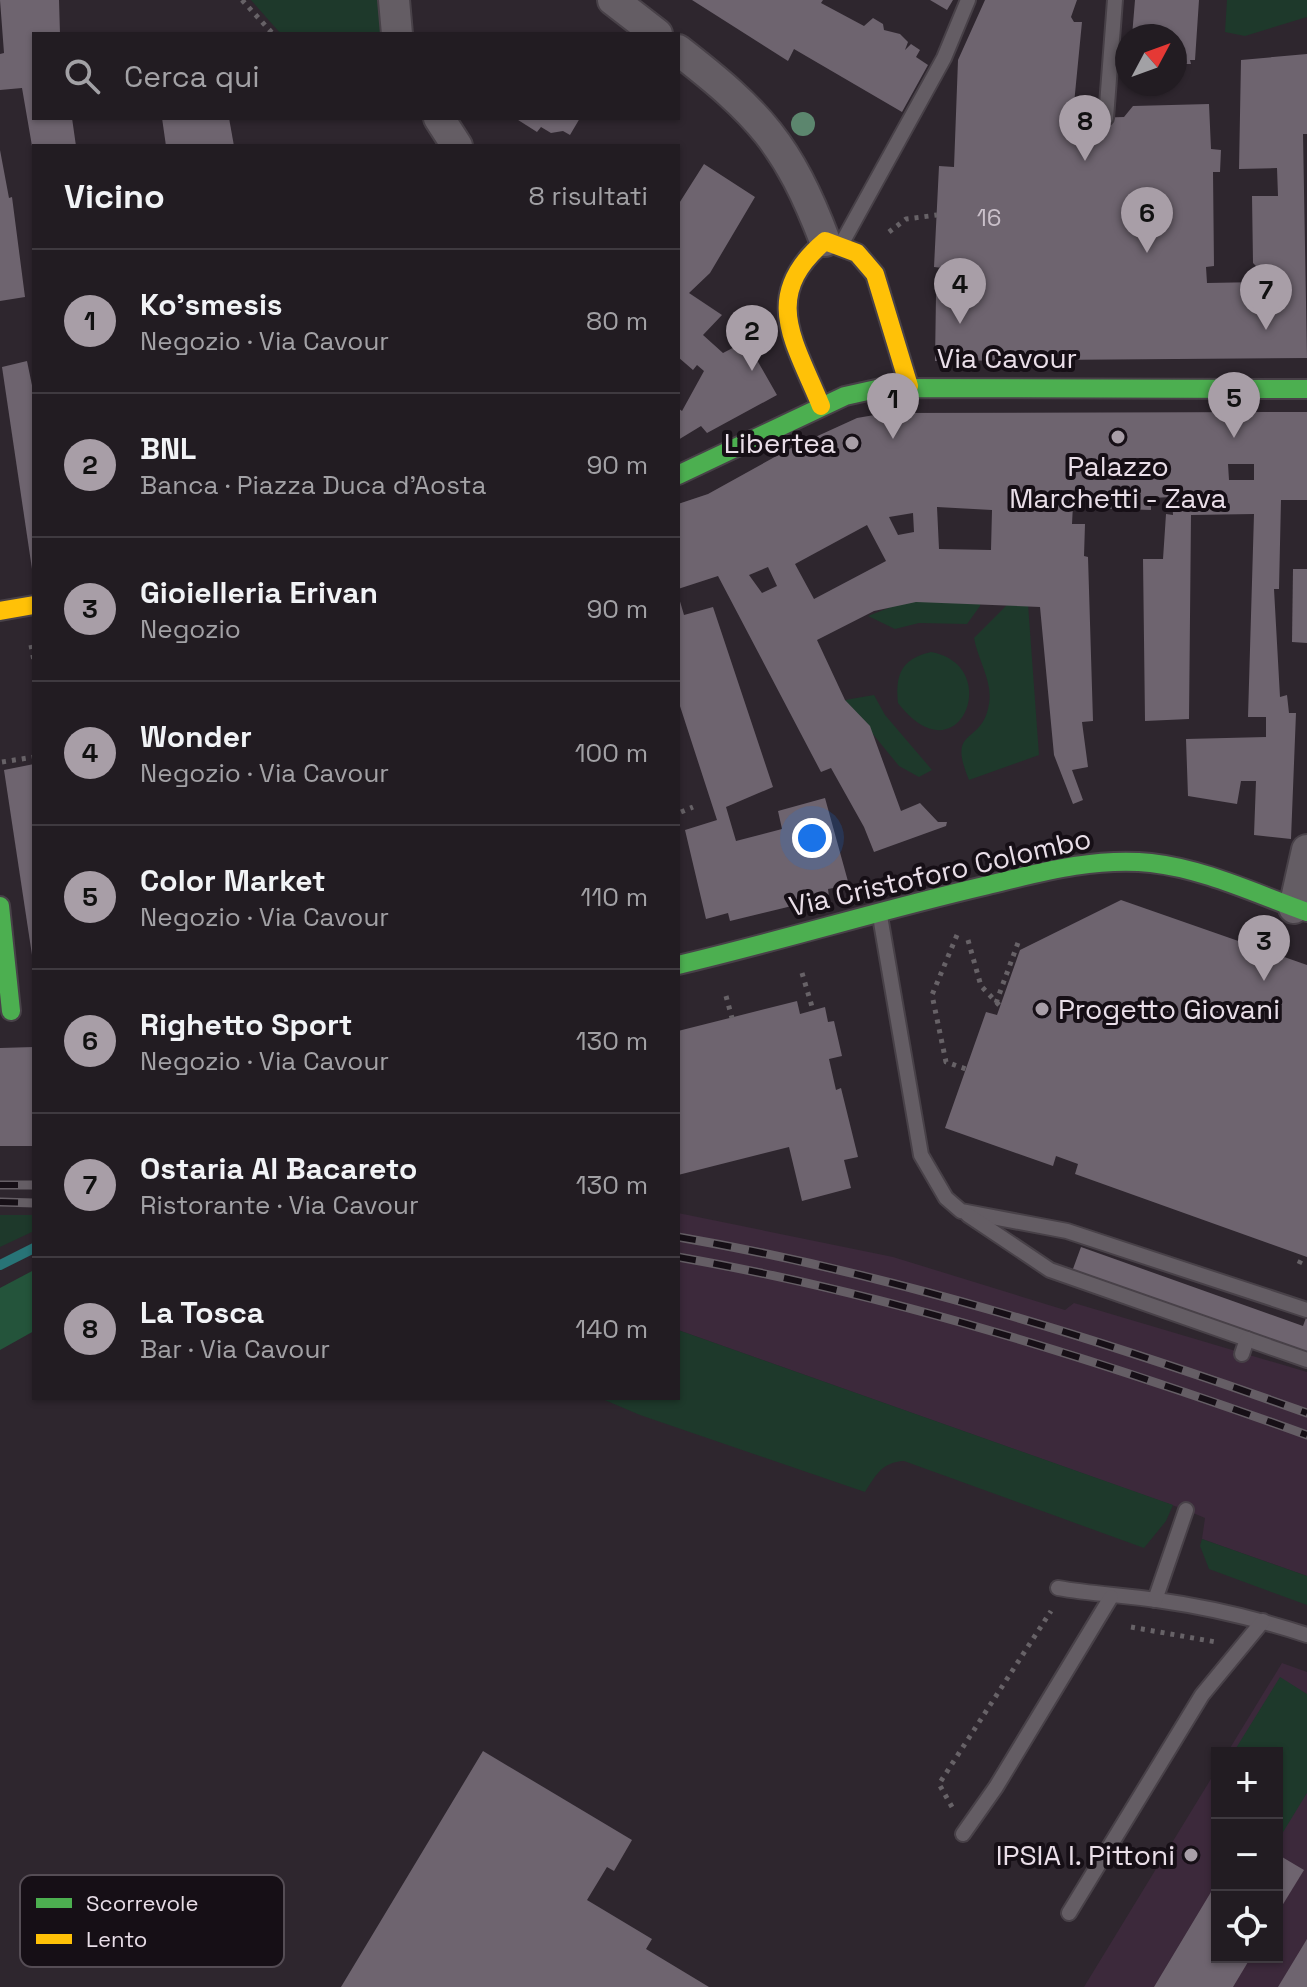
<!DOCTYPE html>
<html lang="it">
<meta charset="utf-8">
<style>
:root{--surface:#221c22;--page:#2a252a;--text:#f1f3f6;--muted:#a2a1a5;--line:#3f3a40;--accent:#a89ea7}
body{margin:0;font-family:"Space Grotesk",sans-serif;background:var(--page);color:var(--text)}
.controls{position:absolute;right:24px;bottom:24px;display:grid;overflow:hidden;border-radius:0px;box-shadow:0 2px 6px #0004}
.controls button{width:72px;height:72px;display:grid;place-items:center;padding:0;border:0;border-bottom:2px solid var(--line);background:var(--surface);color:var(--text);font:40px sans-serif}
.compass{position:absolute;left:1115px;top:24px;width:72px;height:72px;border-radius:50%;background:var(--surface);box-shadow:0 2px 6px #0004;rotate:49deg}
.you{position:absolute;left:812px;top:838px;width:28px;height:28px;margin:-20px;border:6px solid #fff;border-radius:50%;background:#1a73e8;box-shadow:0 0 0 12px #1a73e833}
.badge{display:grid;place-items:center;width:52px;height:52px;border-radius:50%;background:var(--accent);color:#111;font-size:26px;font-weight:700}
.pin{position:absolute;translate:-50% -66px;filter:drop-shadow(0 2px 4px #0008)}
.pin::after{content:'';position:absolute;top:42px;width:28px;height:24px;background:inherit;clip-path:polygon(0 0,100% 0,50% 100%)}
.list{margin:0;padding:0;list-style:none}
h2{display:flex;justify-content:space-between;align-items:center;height:104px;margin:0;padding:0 32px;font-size:34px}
h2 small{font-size:26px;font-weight:400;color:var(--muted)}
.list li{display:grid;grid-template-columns:52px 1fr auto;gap:24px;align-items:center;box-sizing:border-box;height:144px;padding:0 32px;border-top:2px solid var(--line)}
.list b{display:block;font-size:30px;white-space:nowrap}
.list p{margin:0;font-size:26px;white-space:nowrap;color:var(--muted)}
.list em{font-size:26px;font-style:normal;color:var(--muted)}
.icon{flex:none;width:44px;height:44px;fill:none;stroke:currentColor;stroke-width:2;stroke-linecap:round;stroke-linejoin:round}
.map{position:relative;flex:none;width:1307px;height:1987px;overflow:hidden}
.search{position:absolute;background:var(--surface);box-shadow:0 2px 6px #0004;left:32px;top:32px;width:648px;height:88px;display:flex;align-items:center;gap:20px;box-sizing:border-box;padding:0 28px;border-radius:0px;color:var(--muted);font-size:30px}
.panel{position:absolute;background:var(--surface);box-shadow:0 2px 6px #0004;left:32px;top:144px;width:648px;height:1256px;border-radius:0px}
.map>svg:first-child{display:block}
.built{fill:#3c293b}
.green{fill:#1e392b}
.forest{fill:#24543b}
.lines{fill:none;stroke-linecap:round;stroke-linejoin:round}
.stream{stroke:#287477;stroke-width:10}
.building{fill:#6e646f;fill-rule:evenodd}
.lane-casing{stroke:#484148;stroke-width:18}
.street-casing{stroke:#484148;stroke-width:34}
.fast-casing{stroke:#484148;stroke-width:22}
.slow-casing{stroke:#484148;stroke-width:22}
.path{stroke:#676267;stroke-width:5;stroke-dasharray:4 6;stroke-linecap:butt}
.lane{stroke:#645d64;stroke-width:14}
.street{stroke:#645d64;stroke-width:30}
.fast{stroke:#4caf50;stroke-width:18}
.slow{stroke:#ffc107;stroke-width:18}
.rail-casing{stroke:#655e65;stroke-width:9}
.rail{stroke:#160f16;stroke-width:6;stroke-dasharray:18;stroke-linecap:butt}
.tree{fill:#5c866e}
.poi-dot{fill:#a89ea7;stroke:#160f16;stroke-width:3}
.labels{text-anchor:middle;stroke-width:8;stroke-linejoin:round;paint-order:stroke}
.number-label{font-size:24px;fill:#cac0ca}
.street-label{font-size:28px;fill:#e9dee8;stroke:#160f16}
.poi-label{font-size:28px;fill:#e9dee8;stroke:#160f16;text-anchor:end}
.key{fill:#160f16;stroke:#554d55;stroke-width:2}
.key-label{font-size:22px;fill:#e9dee8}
</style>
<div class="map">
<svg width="1307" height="1987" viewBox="0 0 1307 1987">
<rect width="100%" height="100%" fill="#2e262e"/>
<g class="built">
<polygon points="678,1213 893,1257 1065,1310 1074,1303 1307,1372 1307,1576 1202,1539 1205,1518 1186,1510 678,1330"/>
<polygon points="1282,1663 1307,1672 1307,1987 1084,1987 1217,1769 1217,1957 1277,1957 1277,1753 1227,1753"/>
</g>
<g class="green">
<polygon points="251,0 384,0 386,34 281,34"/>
<polygon points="1227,0 1307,0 1307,17 1245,36 1225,32"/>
<polygon points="914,598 981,600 980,606 967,624 919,623 895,629 868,616"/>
<path d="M1008 604H1028L1039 755 969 780C946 725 982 747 989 704 993 681 978 661 974 638Z"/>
<path d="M931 652C1005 665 959 782 898 703 895 675 901 659 931 652Z"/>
<polygon points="874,695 885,715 932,770 919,777 899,766 845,700"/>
<polygon points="0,1215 34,1215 34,1231 0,1247"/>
<path d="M678 1330 1173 1505 1166 1521 1144 1548 904 1461C882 1462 876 1475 865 1492L640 1415 600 1398H678Z"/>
<polygon points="1202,1539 1307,1576 1307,1605 1209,1569 1200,1546"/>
<polygon points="1280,1677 1307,1694 1307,1793 1277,1842 1277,1753 1233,1753"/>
</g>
<polygon class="forest" points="34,1270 34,1331 0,1350 0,1288"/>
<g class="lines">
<polyline class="stream" points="0,1265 34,1248"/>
</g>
<g class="building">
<polygon points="0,0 59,0 60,34 34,34 34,118 72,118 76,146 32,146 22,88 0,90 0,54 4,53"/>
<polygon points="692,0 823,0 821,3 864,26 873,18 883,24 884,30 900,34 908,42 905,50 911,44 920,50 916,57 928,65 902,112 794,49 788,61"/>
<polygon points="930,0 953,0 947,10"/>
<polygon points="985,0 1077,0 1071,17 1074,22 1082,22 1073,114 1091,118 1124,117 1133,106 1209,104 1211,149 1221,150 1220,172 1213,172 1214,266 1206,267 1207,283 1260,282 1259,269 1253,263 1252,196 1278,196 1277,168 1239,169 1241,60 1307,54 1307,134 1303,134 1307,358 935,361 936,295 949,295 950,269 934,267 939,166 954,167 958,60"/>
<polygon points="1135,0 1199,0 1195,60 1190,60 1191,64 1175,64 1175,36 1132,36"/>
<polygon points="162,118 229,118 234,146 166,146"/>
<polygon points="515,118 580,118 570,135 563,131 551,133 541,127 537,132"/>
<polygon points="0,150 9,198 12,197 25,297 0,301"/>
<polygon points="704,164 755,197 710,273 689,293 722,315 703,335 723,353 746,341 777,395 707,433 701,426 678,440 678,408 682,411 704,371 697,365 693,370 678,357 678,205"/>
<polygon points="27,361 34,395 32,569 2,367"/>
<path d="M1307 412V500H1281L1279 589H1274L1280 697 1287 695 1289 713H1296L1291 839 1254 835 1256 781H1241L1237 804 1188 796 1186 739 1266 737V717H1248L1254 514 1191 515 1189 719 1145 721 1143 559H1163L1166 514 1173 515 1172 497 1151 498V510L1088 508V491L1061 490V506L1073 505 1072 524H1085L1084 556 1088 557 1093 721 1082 722 1088 767 1072 770 1083 800 1073 804 1054 755 1040 607 916 602 874 611 817 640 845 700 870 726 901 811 920 803 938 822H947L946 826 874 852 864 827 831 768 821 772 718 576 678 589V504L708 494 789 449 857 418 886 413ZM1228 464H1254V480H1229ZM937 507 992 510 991 550 939 549ZM913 513 914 532 898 535 889 517ZM867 525 886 561 814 599 795 564ZM768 567 777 586 762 593 749 575Z"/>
<polygon points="1293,569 1307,569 1307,643 1292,642"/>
<polygon points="679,598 684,615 713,607 773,787 726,807 736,841 782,829 778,811 825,798 849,885 828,889 829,897 730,921 728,913 706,919 685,830 717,820 678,700"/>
<polygon points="34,764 34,955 32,955 4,770"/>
<polygon points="1121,900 1307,965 1307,1257 1075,1174 1078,1164 1056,1156 1053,1166 945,1128 986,1012 997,1015 1020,950"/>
<polygon points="797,1001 800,1014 825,1007 828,1022 834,1021 842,1056 829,1059 836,1090 841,1088 858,1157 844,1160 851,1188 802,1201 789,1147 678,1175 678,1031"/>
<polygon points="34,1047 34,1146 0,1146 0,1048"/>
<polygon points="1081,1247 1303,1326 1307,1315 1307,1360 1070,1277"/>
<polygon points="483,1751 632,1840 614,1871 607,1867 587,1900 652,1939 646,1949 709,1987 341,1987"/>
<polygon points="1277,1854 1304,1870 1277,1914"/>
<polygon points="1217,1882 1217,1957 1251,1957 1233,1987 1154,1987"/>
<polygon points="1307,1939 1307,1987 1278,1987"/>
</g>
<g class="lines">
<defs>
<g id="lane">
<polyline points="1106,118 1115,0"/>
<polyline points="842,243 944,58 968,0"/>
<polyline points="880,916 921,1155 946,1198 961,1211 1067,1231 1307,1310"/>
<polyline points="968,1215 1050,1270 1307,1360"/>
<polyline points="1242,1354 1247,1339"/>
<path d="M1058 1588C1091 1594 1124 1595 1157 1600 1207 1607 1258 1619 1307 1635"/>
<polyline points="1155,1600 1186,1510"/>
<polyline points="963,1834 996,1787 1111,1597"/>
<polyline points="1069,1913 1202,1695 1263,1621"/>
</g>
<g id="street">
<polyline points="394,0 397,34"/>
<polyline points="613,0 657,34"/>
<path d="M678 50C759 113 788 144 825 241"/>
<polyline points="439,118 457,146"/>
<polyline points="1294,908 1307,850"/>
</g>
<g id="fast">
<polyline points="678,475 845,396 881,388 1307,389"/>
<polyline points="0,906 11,1011"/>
<path d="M678 965C780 941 881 910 984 886 1038 873 1094 857 1151 863 1205 869 1256 894 1307 912"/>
</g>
<g id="slow">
<path d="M821 406C794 340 760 296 825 241L857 253 875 274 909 386"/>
<polyline points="0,611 34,605"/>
</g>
</defs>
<use href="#lane" class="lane-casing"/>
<use href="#street" class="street-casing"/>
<use href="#fast" class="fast-casing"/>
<use href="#slow" class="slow-casing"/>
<g class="path">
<polyline points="242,0 273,34"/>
<polyline points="889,232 906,219 937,215"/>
<polyline points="31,645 34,661"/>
<polyline points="2,762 34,757"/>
<polyline points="681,812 693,807"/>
<polyline points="957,935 932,995 946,1062 966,1069"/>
<polyline points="968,940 981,986 1000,1006"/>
<polyline points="1256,947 1259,941"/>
<polyline points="802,973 813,1010"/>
<polyline points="726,996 732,1018"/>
<polyline points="996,1003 1019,940"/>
<polyline points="1299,1264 1303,1256"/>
<polyline points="1131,1627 1216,1642"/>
<polyline points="952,1807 939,1784 1051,1611"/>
</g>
<use href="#lane" class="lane"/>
<use href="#street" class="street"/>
<use href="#fast" class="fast"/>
<use href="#slow" class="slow"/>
<defs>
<g id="rail">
<polyline points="0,1185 34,1185"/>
<polyline points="0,1202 34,1203"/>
<path d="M678 1237C893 1274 1102 1340 1307 1413"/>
<path d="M678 1257C894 1295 1101 1361 1307 1435"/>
</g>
</defs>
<use href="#rail" class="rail-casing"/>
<use href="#rail" class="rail"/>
</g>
<circle class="tree" cx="803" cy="124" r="12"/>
<g class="poi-dot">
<circle cx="1118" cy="437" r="8"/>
<circle cx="852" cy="443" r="8"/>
<circle cx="1042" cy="1009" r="8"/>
<circle cx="1191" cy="1855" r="8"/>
</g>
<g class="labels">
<g class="number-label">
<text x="989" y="226">16</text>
</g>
<g class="street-label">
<text x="1007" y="368">Via Cavour</text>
<text transform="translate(940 872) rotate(-13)" y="10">Via Cristoforo Colombo</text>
</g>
<g class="poi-label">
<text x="836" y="453">Libertea</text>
<text x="1118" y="476" text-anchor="middle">Palazzo<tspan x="1118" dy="32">Marchetti - Zava</tspan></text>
<text x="1058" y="1019" text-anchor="start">Progetto Giovani</text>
<text x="1175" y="1865">IPSIA I. Pittoni</text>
</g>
</g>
<rect x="20" y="1875" width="264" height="92" rx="12" class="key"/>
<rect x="36" y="1898" width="36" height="10" fill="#4caf50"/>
<rect x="36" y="1934" width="36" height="10" fill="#ffc107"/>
<g class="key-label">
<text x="86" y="1911">Scorrevole</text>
<text x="86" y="1947">Lento</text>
</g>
</svg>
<div class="controls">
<button>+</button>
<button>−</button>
<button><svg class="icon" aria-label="locate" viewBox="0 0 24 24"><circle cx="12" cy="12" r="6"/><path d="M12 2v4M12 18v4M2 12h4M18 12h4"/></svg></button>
</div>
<svg class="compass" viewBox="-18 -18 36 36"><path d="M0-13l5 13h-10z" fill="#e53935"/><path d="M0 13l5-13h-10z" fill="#a2a1a5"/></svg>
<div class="you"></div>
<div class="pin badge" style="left:893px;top:439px">1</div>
<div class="pin badge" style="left:752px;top:371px">2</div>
<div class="pin badge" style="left:1264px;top:981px">3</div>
<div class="pin badge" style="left:960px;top:324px">4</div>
<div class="pin badge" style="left:1234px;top:438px">5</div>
<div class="pin badge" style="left:1147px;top:253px">6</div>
<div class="pin badge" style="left:1266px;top:330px">7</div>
<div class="pin badge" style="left:1085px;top:161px">8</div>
<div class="search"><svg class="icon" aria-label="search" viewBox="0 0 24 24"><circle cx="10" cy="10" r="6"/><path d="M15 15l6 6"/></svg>Cerca qui</div>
<section class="panel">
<h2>Vicino<small>8 risultati</small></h2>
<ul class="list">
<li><span class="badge">1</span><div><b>Ko'smesis</b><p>Negozio · Via Cavour</p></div><em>80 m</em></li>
<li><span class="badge">2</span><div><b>BNL</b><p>Banca · Piazza Duca d'Aosta</p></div><em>90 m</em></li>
<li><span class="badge">3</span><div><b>Gioielleria Erivan</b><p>Negozio</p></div><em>90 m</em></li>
<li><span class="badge">4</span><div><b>Wonder</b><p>Negozio · Via Cavour</p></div><em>100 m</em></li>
<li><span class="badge">5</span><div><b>Color Market</b><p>Negozio · Via Cavour</p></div><em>110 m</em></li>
<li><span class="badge">6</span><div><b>Righetto Sport</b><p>Negozio · Via Cavour</p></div><em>130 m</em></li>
<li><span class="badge">7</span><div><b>Ostaria Al Bacareto</b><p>Ristorante · Via Cavour</p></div><em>130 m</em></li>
<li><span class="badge">8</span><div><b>La Tosca</b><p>Bar · Via Cavour</p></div><em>140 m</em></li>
</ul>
</section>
</div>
